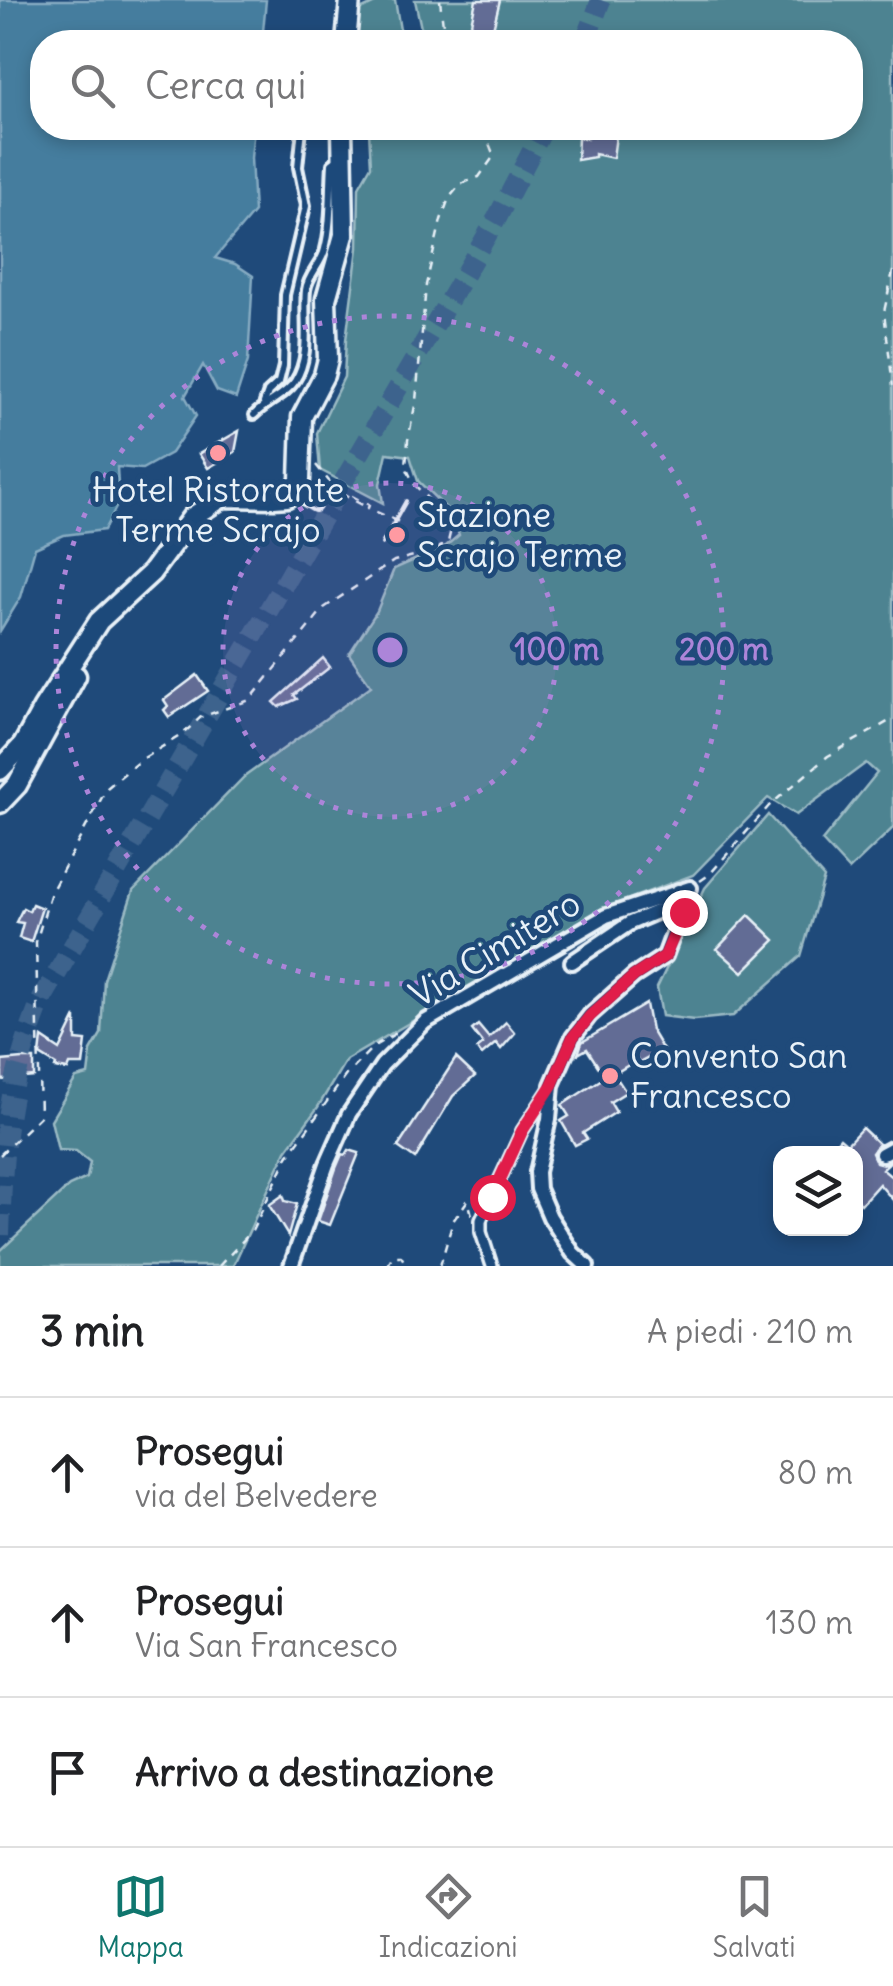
<!DOCTYPE html>
<html lang="it">
<meta charset="utf-8">
<style>
:root{--surface:#fff;--page:#f2f2f2;--text:#202124;--muted:#757577;--line:#e0e0e0;--accent:#0f766e}
body{margin:0;font-family:Delius,sans-serif;background:var(--page);color:var(--text)}
.controls{position:absolute;right:30px;bottom:30px;display:grid;overflow:hidden;border-radius:20px;box-shadow:0 5px 15px #0003}
.controls button{width:90px;height:90px;display:grid;place-items:center;padding:0;border:0;border-bottom:2px solid var(--line);background:var(--surface);color:var(--text);font:50px sans-serif}
.stop{position:absolute;width:30px;height:30px;margin:-22px;border:8px solid #e11d48;border-radius:50%;background:#fff}
.stop.end{background:#e11d48;border-color:#fff;box-shadow:0 2px 10px #0008}
.list{margin:0;padding:0;list-style:none}
h2{display:flex;justify-content:space-between;align-items:center;height:130px;margin:0;padding:0 40px;font-size:42px}
h2 small{font-size:32px;font-weight:400;color:var(--muted)}
.list li{display:grid;grid-template-columns:65px 1fr auto;gap:30px;align-items:center;box-sizing:border-box;height:150px;padding:0 40px;border-top:2px solid var(--line)}
.list b{display:block;font-size:38px;white-space:nowrap}
.list p{margin:0;font-size:32px;white-space:nowrap;color:var(--muted)}
.list em{font-size:32px;font-style:normal;color:var(--muted)}
.icon{flex:none;width:55px;height:55px;fill:none;stroke:currentColor;stroke-width:2;stroke-linecap:round;stroke-linejoin:round}
.map{position:relative;flex:none;width:893px;height:1266px;overflow:hidden}
.search{position:absolute;background:var(--surface);box-shadow:0 5px 15px #0003;left:30px;right:30px;top:30px;height:110px;display:flex;align-items:center;gap:25px;box-sizing:border-box;padding:0 35px;border-radius:40px;color:var(--muted);font-size:38px}
.sheet{height:580px;background:var(--surface)}
nav{display:flex;justify-content:space-around;align-items:center;box-sizing:border-box;height:140px;border-top:2px solid var(--line);background:var(--surface);font-size:28px;color:var(--muted)}
nav a{display:grid;justify-items:center;gap:5px}
nav .on{color:var(--accent)}
.map>svg:first-child{display:block}
.green{fill:#4e8391;stroke:#9bbac4;stroke-width:2.5}
.water{fill:#447d9e;stroke:#86abc2;stroke-width:2.5}
.building{fill:#626c95;stroke:#e8f1f8;stroke-width:2.5}
.lines{fill:none;stroke-linecap:round;stroke-linejoin:round}
.trunk-tunnel{stroke:#3d638d;stroke-width:20;stroke-dasharray:20 10;stroke-linecap:butt}
.service-casing{stroke:#e8f1f8;stroke-width:14}
.pedestrian-casing{stroke:#e8f1f8;stroke-width:16}
.minor-casing{stroke:#e8f1f8;stroke-width:20}
.secondary-casing{stroke:#e8f1f8;stroke-width:25}
.path{stroke:#e8f1f8;stroke-width:2.5;stroke-dasharray:8 8;stroke-linecap:butt}
.service{stroke:#1f4a7a;stroke-width:6}
.pedestrian{stroke:#1f4a7a;stroke-width:9}
.minor{stroke:#1f4a7a;stroke-width:12}
.secondary{stroke:#1f4a7a;stroke-width:18}
.rail{stroke:#e8f1f8;stroke-width:4}
.path-bridge{stroke:#e8f1f8;stroke-width:2.5;stroke-dasharray:8 8;stroke-linecap:butt}
.route{stroke:#e11d48;stroke-width:12}
.ring{fill:none;stroke:#ac85d9;stroke-width:5;stroke-dasharray:5 10}
.poi-dot{fill:#ff9aa2;stroke:#1f4a7a;stroke-width:4}
.labels{text-anchor:middle;stroke-width:10;stroke-linejoin:round;paint-order:stroke}
.poi-label{font-size:35px;fill:#e8f1f8;stroke:#1f4a7a;text-anchor:start}
.street-label{font-size:35px;fill:#e8f1f8;stroke:#1f4a7a}
.centre{fill:#ac85d9;stroke:#1f4a7a;stroke-width:5}
.ring-label{font-size:30px;text-anchor:middle;font-weight:bold;fill:#ac85d9;stroke:#1f4a7a;stroke-width:10;stroke-linejoin:round;paint-order:stroke}
</style>
<div class="map">
<svg width="893" height="1266" viewBox="0 0 893 1266">
<rect width="100%" height="100%" fill="#1f4a7a"/>
<filter id="ink" filterUnits="userSpaceOnUse"><feTurbulence type="fractalNoise" baseFrequency=".01" numOctaves="2"/><feDisplacementMap in="SourceGraphic" scale="20" xChannelSelector="R" yChannelSelector="G"/><feConvolveMatrix kernelMatrix="1 2 1 2 8 2 1 2 1" color-interpolation-filters="sRGB"/></filter>
<g filter="url(#ink)">
<g class="green">
<polygon points="381,0 395,0 402,42 353,42 352,14"/>
<polygon points="415,0 893,0 893,828 849,870 822,841 877,773 866,763 796,815 768,798 693,875 605,908 346,1060 318,1107 286,1151 233,1266 0,1266 0,1251 69,1186 87,1178 90,1162 76,1151 58,1150 51,1120 76,1078 88,1075 91,1051 101,1034 104,980 133,891 244,777 371,686 349,654 377,611 394,569 446,546 459,535 452,514 418,481 410,456 387,453 380,484 383,503 320,470 317,433 344,377 346,340 358,248 359,187 371,166 369,131 355,128 850,128 850,42 424,42"/>
<polygon points="768,815 824,878 801,956 733,1016 694,1020 662,1016 657,988 705,888"/>
</g>
<polygon class="water" points="0,0 266,0 262,42 42,42 42,128 254,128 251,158 254,212 215,258 235,264 253,276 248,361 236,398 217,391 203,365 185,396 196,416 171,453 142,469 117,467 119,502 104,530 64,535 35,548 21,597 0,631"/>
<g class="building">
<polygon points="476,0 500,0 490,41 467,42"/>
<polygon points="587,134 616,136 613,158 595,154 595,157 577,160 578,138 587,138"/>
<polygon points="239,431 235,452 208,468 199,454"/>
<polygon points="323,658 330,667 294,695 297,699 279,707 274,702"/>
<polygon points="197,675 208,691 169,717 164,710 168,706 164,700"/>
<polygon points="32,904 42,908 31,942 19,938 23,923 16,922 23,908 29,911"/>
<polygon points="749,915 775,940 743,972 717,949"/>
<polygon points="646,1004 651,1030 663,1050 639,1063 637,1060 614,1074 626,1092 610,1102 616,1112 583,1133 587,1139 575,1145 561,1121 569,1116 562,1105 605,1077 587,1049 578,1054 582,1042"/>
<polygon points="76,1017 76,1040 86,1041 83,1065 70,1065 68,1070 55,1068 56,1065 40,1055 42,1038 60,1050"/>
<polygon points="506,1022 515,1033 501,1049 496,1043 482,1055 477,1049 483,1044 472,1030 478,1025 489,1038"/>
<polygon points="456,1058 475,1076 453,1096 415,1159 398,1147"/>
<polygon points="23,1059 34,1059 34,1077 2,1080 2,1061"/>
<polygon points="862,1128 879,1144 872,1153 876,1162 883,1164 893,1159 882,1169 893,1178 893,1200 879,1184 861,1204 856,1200 856,1154 839,1154 841,1151 834,1145 840,1138 847,1144"/>
<polygon points="349,1150 359,1153 330,1225 318,1221 336,1168 342,1154 346,1155"/>
<polygon points="283,1195 285,1201 297,1204 288,1236 269,1205"/>
</g>
<g class="lines">
<g class="trunk-tunnel">
<polyline points="585,42 601,0"/>
<path d="M0 1235C3 1142 6 1087 42 999L497 218 544 128"/>
</g>
<defs>
<g id="service">
<polyline points="264,403 268,392 279,382 283,366 285,295 306,206 298,167 302,128"/>
<path d="M254 415C265 403 286 395 295 381 312 355 303 320 306 290 308 274 322 264 325 249 332 222 330 191 332 164L340 158"/>
<polyline points="294,494 315,506"/>
</g>
<polyline id="pedestrian" points="492,1266 481,1232 481,1220 522,1131 551,1087"/>
<g id="minor">
<polyline points="572,962 630,923 675,904 678,891"/>
<polyline points="882,1154 893,1148"/>
<polyline points="291,1266 327,1164 349,1114 382,1065 425,1022 606,916 690,888 665,956 634,976 590,1015 573,1037 552,1085 549,1119 537,1172 538,1189 550,1217 573,1253 587,1266"/>
</g>
<g id="secondary">
<polyline points="346,42 350,0"/>
<polyline points="0,770 23,745 43,708 99,621 151,573 192,517 223,497 274,498 287,497 295,491 300,480 302,417 324,375 328,359 326,299 344,235 342,128"/>
<polyline points="0,803 17,785 76,676"/>
</g>
</defs>
<use href="#service" class="service-casing"/>
<use href="#pedestrian" class="pedestrian-casing"/>
<use href="#minor" class="minor-casing"/>
<use href="#secondary" class="secondary-casing"/>
<g class="path">
<polyline points="440,0 445,42"/>
<polyline points="893,271 884,312 893,386"/>
<polyline points="316,465 333,486 369,505 368,508 401,523"/>
<polyline points="311,486 321,491 325,484 327,486"/>
<polyline points="700,881 710,874 769,806 828,756 893,719"/>
<polyline points="0,1155 40,1116 36,942 51,892 107,788 139,761 183,734 201,717 250,700 324,608 394,561 434,551 448,542 452,525 414,484 406,467 408,440 416,401 426,285 441,220 449,198 461,184 479,177 494,156 483,128"/>
<polyline points="219,1266 252,1231 288,1156 346,1075 374,1046 398,1032"/>
<polyline points="388,1266 392,1256 401,1256 407,1266"/>
<polyline points="440,1266 453,1221 468,1200 472,1215"/>
</g>
<use href="#service" class="service"/>
<use href="#pedestrian" class="pedestrian"/>
<use href="#minor" class="minor"/>
<use href="#secondary" class="secondary"/>
<polyline class="rail" points="382,544 406,501"/>
<polyline class="path-bridge" points="327,486 368,508"/>
</g>
</g>
<g class="lines" filter="url(#ink)">
<polyline class="route" points="492,1197 522,1131 552,1085 573,1037 590,1016 634,976 665,956 684,912"/>
</g>
<circle cx="390" cy="650" r="167" fill="#ac85d9" fill-opacity=".12"/>
<g class="ring">
<circle cx="390" cy="650" r="167"/>
<circle cx="390" cy="650" r="334"/>
</g>
<g class="poi-dot">
<circle cx="218" cy="453" r="10"/>
<circle cx="397" cy="535" r="10"/>
<circle cx="610" cy="1076" r="10"/>
</g>
<g class="labels">
<g class="poi-label">
<text x="218" y="502" text-anchor="middle">Hotel Ristorante<tspan x="218" dy="40">Terme Scrajo</tspan></text>
<text x="417" y="527">Stazione<tspan x="417" dy="40">Scrajo Terme</tspan></text>
<text x="630" y="1068">Convento San<tspan x="630" dy="40">Francesco</tspan></text>
</g>
<g class="street-label">
<text transform="translate(495 949) rotate(-31)" y="12">Via Cimitero</text>
</g>
</g>
<circle cx="390" cy="650" r="15" class="centre"/>
<g class="ring-label">
<text x="557" y="660">100 m</text>
<text x="724" y="660">200 m</text>
</g>
</svg>
<div class="controls">
<button><svg class="icon" aria-label="layers" viewBox="0 0 24 24"><path d="M12 4l9 5-9 5-9-5zM3 14l9 5 9-5"/></svg></button>
</div>
<div class="stop" style="left:492px;top:1197px"></div>
<div class="stop end" style="left:684px;top:912px"></div>
<div class="search"><svg class="icon" aria-label="search" viewBox="0 0 24 24"><circle cx="10" cy="10" r="6"/><path d="M15 15l6 6"/></svg>Cerca qui</div>
</div>
<section class="sheet">
<h2>3 min<small>A piedi · 210 m</small></h2>
<ul class="list">
<li><svg class="icon" aria-label="ahead" viewBox="0 0 24 24"><path d="M12 20V5M6 11l6-6 6 6"/></svg><div><b>Prosegui</b><p>via del Belvedere</p></div><em>80 m</em></li>
<li><svg class="icon" aria-label="ahead" viewBox="0 0 24 24"><path d="M12 20V5M6 11l6-6 6 6"/></svg><div><b>Prosegui</b><p>Via San Francesco</p></div><em>130 m</em></li>
<li><svg class="icon" aria-label="arrive" viewBox="0 0 24 24"><path d="M6 21V4h12l-3 4 3 4H6"/></svg><div><b>Arrivo a destinazione</b></div></li>
</ul>
</section>
<nav>
<a class="on"><svg class="icon" aria-label="map" viewBox="0 0 24 24"><path d="M3 6l6-2 6 2 6-2v14l-6 2-6-2-6 2zM9 4v14M15 6v14"/></svg>Mappa</a>
<a><svg class="icon" aria-label="directions" viewBox="0 0 24 24"><path d="M12 3l9 9-9 9-9-9zM9 14v-3h6M13 9l2 2-2 2"/></svg>Indicazioni</a>
<a><svg class="icon" aria-label="saved" viewBox="0 0 24 24"><path d="M7 4h10v16l-5-4-5 4z"/></svg>Salvati</a>
</nav>
